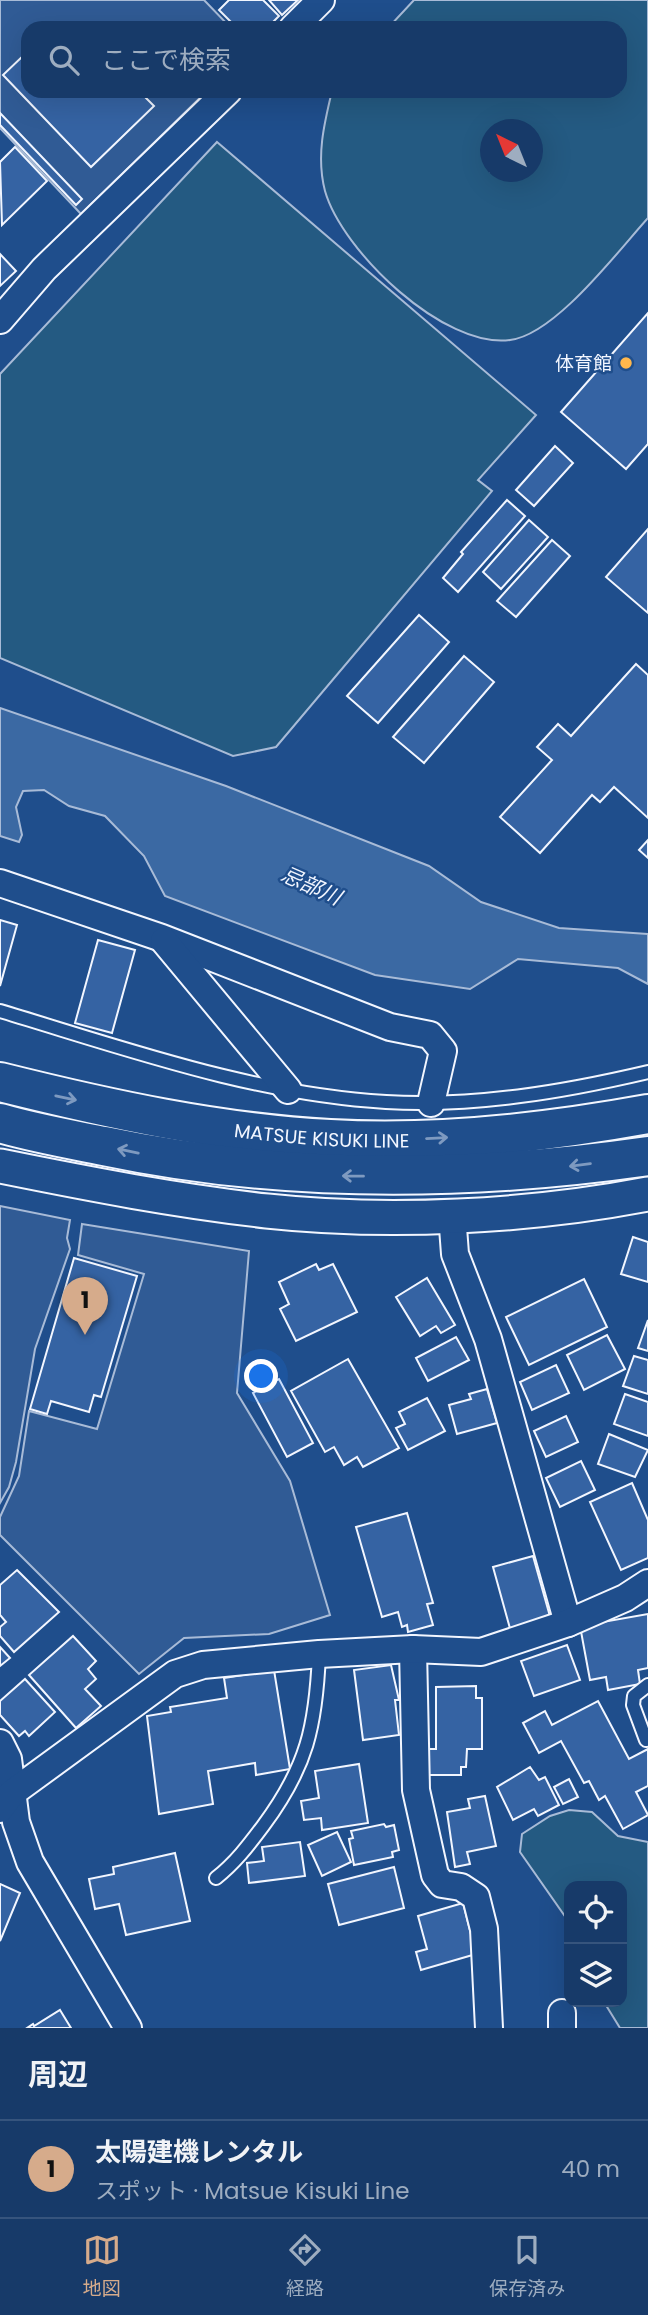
<!DOCTYPE html>
<html lang="ja">
<meta charset="utf-8">
<style>
:root{--surface:#173a69;--page:#244571;--text:#f1f3f6;--muted:#9eadc0;--line:#36547d;--accent:#d6ab8b}
body{margin:0;font-family:Poppins,"Noto Sans JP",sans-serif;background:var(--page);color:var(--text)}
.controls{position:absolute;right:21px;bottom:21px;display:grid;overflow:hidden;border-radius:14px;box-shadow:0 7px 28px #0002}
.controls button{width:63px;height:63px;display:grid;place-items:center;padding:0;border:0;border-bottom:2px solid var(--line);background:var(--surface);color:var(--text);font:35px sans-serif}
.compass{position:absolute;left:480px;top:119px;width:63px;height:63px;border-radius:50%;background:var(--surface);box-shadow:0 7px 28px #0002;rotate:317deg}
.you{position:absolute;left:262px;top:1377px;width:24px;height:24px;margin:-18px;border:5px solid #fff;border-radius:50%;background:#1a73e8;box-shadow:0 0 0 10px #1a73e833}
.badge{display:grid;place-items:center;width:46px;height:46px;border-radius:50%;background:var(--accent);color:#111;font-size:23px;font-weight:700}
.pin{position:absolute;translate:-50% -58px;filter:drop-shadow(0 2px 4px #0008)}
.pin::after{content:'';position:absolute;top:37px;width:24px;height:21px;background:inherit;clip-path:polygon(0 0,100% 0,50% 100%)}
.list{margin:0;padding:0;list-style:none}
h2{display:flex;justify-content:space-between;align-items:center;height:91px;margin:0;padding:0 28px;font-size:30px}
h2 small{font-size:23px;font-weight:400;color:var(--muted)}
.list li{display:grid;grid-template-columns:46px 1fr auto;gap:21px;align-items:center;box-sizing:border-box;height:98px;padding:0 28px;border-top:2px solid var(--line)}
.list b{display:block;font-size:26px;white-space:nowrap}
.list p{margin:0;font-size:23px;white-space:nowrap;color:var(--muted)}
.list em{font-size:23px;font-style:normal;color:var(--muted)}
.icon{flex:none;width:38px;height:38px;fill:none;stroke:currentColor;stroke-width:2;stroke-linecap:round;stroke-linejoin:round}
.map{position:relative;flex:none;width:648px;height:2028px;overflow:hidden}
.search{position:absolute;background:var(--surface);box-shadow:0 7px 28px #0002;left:21px;right:21px;top:21px;height:77px;display:flex;align-items:center;gap:18px;box-sizing:border-box;padding:0 24px;border-radius:21px;color:var(--muted);font-size:26px}
.sheet{height:189px;background:var(--surface)}
nav{display:flex;justify-content:space-around;align-items:center;box-sizing:border-box;height:98px;border-top:2px solid var(--line);background:var(--surface);font-size:19px;color:var(--muted)}
nav a{display:grid;justify-items:center;gap:4px}
nav .on{color:var(--accent)}
.map>svg:first-child{display:block}
.green{fill:#245a82;stroke:#a8bbd7;stroke-width:2;fill-rule:evenodd}
.parking{fill:#305b95;stroke:#a8bbd7;stroke-width:2}
.water{fill:#3b69a3;stroke:#a8bbd7;stroke-width:2}
.building{fill:#3563a3;stroke:#f2f6ff;stroke-width:2}
.lines{fill:none;stroke-linecap:round;stroke-linejoin:round}
.service-casing{stroke:#f2f6ff;stroke-width:16}
.minor-casing{stroke:#f2f6ff;stroke-width:30}
.tertiary-casing{stroke:#f2f6ff;stroke-width:37}
.primary-casing{stroke:#f2f6ff;stroke-width:42}
.service{stroke:#1f4e8c;stroke-width:12}
.minor{stroke:#1f4e8c;stroke-width:26}
.tertiary{stroke:#1f4e8c;stroke-width:33}
.primary{stroke:#1f4e8c;stroke-width:38}
.oneway{stroke:#7e9ac0}
.poi-dot{fill:#ffb74d;stroke:#1f4e8c;stroke-width:2.5}
.labels{text-anchor:middle;stroke-width:5;stroke-linejoin:round;paint-order:stroke}
.poi-label{font-size:19px;fill:#f2f6ff;stroke:#1f4e8c;text-anchor:end}
.street-label{font-size:19px;fill:#f2f6ff;stroke:#1f4e8c}
.water-label{font-size:21px;font-style:italic;fill:#f2f6ff;stroke:#1f4e8c}
</style>
<div class="map">
<svg width="648" height="2028" viewBox="0 0 648 2028">
<rect width="100%" height="100%" fill="#1f4e8c"/>
<g class="green">
<path d="M414 0H648V218C618 251 555 335 510 340 444 349 342 251 325 191 316 157 324 124 332 91H620V28H388ZM490 130H532V172H490Z"/>
<polygon points="217,142 536,415 478,480 492,491 276,747 233,756 0,658 0,374"/>
<polygon points="569,1810 592,1812 618,1836 648,1842 648,2028 620,2028 604,2002 622,2002 622,1886 569,1886 569,1922 520,1852 522,1834 550,1816"/>
</g>
<g class="parking">
<polygon points="0,0 204,0 231,28 28,28 28,91 207,91 81,214 0,128"/>
<polygon points="0,1206 70,1220 67,1238 70,1249 35,1349 16,1462 9,1487 0,1503"/>
<polygon points="82,1224 249,1251 237,1393 290,1481 330,1615 269,1634 184,1638 139,1674 0,1535 0,1517 19,1476 29,1411 97,1429 144,1274 78,1255"/>
</g>
<polygon class="water" points="0,708 226,786 429,866 481,902 559,928 648,934 648,984 618,968 518,959 470,989 375,975 165,896 144,856 105,816 69,806 44,790 23,791 16,807 22,835 19,842 0,836"/>
<g class="building">
<polygon points="229,0 263,0 279,16 267,28 237,28 219,10"/>
<polygon points="269,0 298,0 282,15"/>
<polygon points="25,54 28,58 28,91 139,91 154,106 91,167 3,75"/>
<polygon points="0,113 82,199 76,205 0,125"/>
<polygon points="15,147 47,181 2,225 0,162"/>
<polygon points="0,254 16,271 0,286"/>
<polygon points="648,313 648,444 626,469 561,412"/>
<polygon points="555,446 573,463 534,506 516,490"/>
<polygon points="507,500 525,516 458,592 443,578 463,554 461,552"/>
<polygon points="529,520 548,537 501,589 483,572"/>
<polygon points="648,529 648,613 606,577"/>
<polygon points="552,540 570,556 516,617 497,601"/>
<polygon points="419,615 449,642 378,723 347,696"/>
<polygon points="464,656 494,682 424,763 393,737"/>
<polygon points="636,664 648,675 648,818 614,787 600,802 592,795 540,853 500,817 552,760 537,747 558,724 571,736"/>
<polygon points="648,840 648,858 639,850"/>
<polygon points="0,920 17,925 0,986"/>
<polygon points="98,940 135,950 112,1033 75,1023"/>
<polygon points="633,1237 648,1242 648,1282 621,1274"/>
<polygon points="74,1258 137,1276 101,1397 94,1395 89,1412 51,1401 47,1414 30,1409"/>
<polygon points="316,1264 319,1270 333,1264 357,1312 296,1341 280,1309 289,1304 279,1282"/>
<polygon points="427,1278 455,1325 441,1333 436,1326 420,1336 396,1297"/>
<polygon points="584,1279 607,1327 529,1365 506,1317"/>
<polygon points="648,1320 648,1351 638,1348"/>
<polygon points="607,1335 625,1369 584,1390 567,1355"/>
<polygon points="456,1337 469,1360 428,1381 416,1358"/>
<polygon points="634,1356 648,1360 648,1394 623,1386"/>
<polygon points="348,1359 399,1448 363,1467 357,1457 344,1465 334,1447 325,1452 291,1391"/>
<polygon points="556,1365 569,1393 532,1410 520,1382"/>
<polygon points="279,1379 313,1443 287,1457 253,1393"/>
<polygon points="487,1389 497,1423 457,1434 449,1405 471,1399 469,1394"/>
<polygon points="625,1394 648,1402 648,1436 614,1424"/>
<polygon points="427,1398 445,1431 408,1450 396,1428 405,1424 399,1412"/>
<polygon points="566,1416 578,1442 546,1457 534,1431"/>
<polygon points="609,1434 648,1450 635,1477 598,1464"/>
<polygon points="581,1461 595,1490 560,1507 546,1478"/>
<polygon points="632,1483 648,1520 648,1558 621,1570 590,1502"/>
<polygon points="407,1513 433,1603 427,1604 433,1625 408,1632 407,1625 402,1627 398,1612 382,1617 356,1527"/>
<polygon points="533,1556 551,1620 511,1632 493,1567"/>
<polygon points="17,1570 59,1612 14,1652 0,1636 0,1627 6,1622 0,1615 0,1585"/>
<polygon points="648,1614 648,1668 638,1670 640,1684 608,1690 606,1677 590,1680 580,1626"/>
<polygon points="73,1636 96,1661 88,1669 96,1679 85,1689 101,1706 76,1728 29,1675"/>
<polygon points="567,1645 580,1680 534,1696 521,1661"/>
<polygon points="0,1647 10,1658 0,1666"/>
<polygon points="391,1665 399,1700 395,1700 399,1735 363,1740 354,1670"/>
<polygon points="274,1670 290,1769 256,1775 255,1763 208,1771 213,1804 159,1814 147,1716 171,1712 170,1707 227,1698 224,1678"/>
<polygon points="25,1679 55,1712 29,1736 25,1731 19,1736 0,1715 0,1701"/>
<polygon points="476,1686 476,1698 482,1698 482,1749 467,1749 466,1767 461,1767 461,1775 424,1775 424,1749 436,1749 436,1687"/>
<polygon points="598,1701 629,1759 648,1749 648,1786 636,1792 648,1815 623,1829 605,1796 599,1800 589,1781 584,1783 561,1741 539,1753 523,1723 545,1711 552,1725"/>
<polygon points="359,1764 368,1823 322,1830 321,1818 304,1820 301,1801 319,1798 315,1771"/>
<polygon points="530,1767 539,1780 545,1777 559,1805 538,1816 534,1809 513,1820 497,1787"/>
<polygon points="569,1779 578,1797 563,1804 554,1787"/>
<polygon points="485,1796 496,1846 467,1852 470,1864 455,1867 447,1812 470,1808 468,1799"/>
<polygon points="384,1824 386,1827 394,1825 399,1850 392,1852 393,1857 354,1865 349,1839 353,1838 351,1831"/>
<polygon points="337,1832 351,1862 322,1876 308,1845"/>
<polygon points="300,1842 305,1876 249,1883 247,1863 264,1861 262,1847"/>
<polygon points="175,1853 190,1921 126,1935 119,1904 95,1909 89,1879 114,1874 113,1867"/>
<polygon points="394,1867 404,1908 339,1925 328,1884"/>
<polygon points="0,1884 20,1893 0,1941"/>
<polygon points="463,1903 476,1954 421,1970 416,1952 427,1949 418,1916"/>
<polygon points="60,2010 71,2028 27,2028 33,2024 34,2026"/>
</g>
<g class="lines">
<defs>
<g id="service">
<path d="M0 1011C127 1049 252 1094 386 1102 474 1107 563 1092 648 1072"/>
<polyline points="646,1740 633,1705 634,1696 648,1685"/>
<path d="M216 1878C235 1863 248 1846 263 1826 307 1767 316 1726 319 1654"/>
</g>
<g id="minor">
<polyline points="293,28 321,0"/>
<polyline points="0,320 44,269 228,91"/>
<polyline points="0,883 162,938 390,1027 430,1035 443,1051 431,1103"/>
<polyline points="164,941 288,1090"/>
<polyline points="452,1214 455,1254 488,1339 568,1623"/>
<polyline points="413,1649 416,1790 435,1875 442,1884 461,1887 476,1897 484,1929 489,2028"/>
<polyline points="0,1743 8,1759 16,1822 30,1862 128,2028"/>
<polyline points="0,1809 12,1793 175,1674 203,1665 319,1654 413,1649 481,1652 568,1623 625,1598 648,1583"/>
<polyline points="562,2013 562,2028"/>
</g>
<path id="tertiary" d="M0 1166C89 1184 177 1201 267 1211 388 1224 529 1217 648 1194"/>
<g id="primary">
<path id="s1" d="M0 1082C108 1109 218 1133 330 1139 435 1145 544 1133 648 1114"/>
<path d="M0 1123C34 1133 69 1139 104 1146 285 1184 466 1182 648 1156"/>
</g>
</defs>
<use href="#service" class="service-casing"/>
<use href="#minor" class="minor-casing"/>
<use href="#tertiary" class="tertiary-casing"/>
<use href="#primary" class="primary-casing"/>
<use href="#service" class="service"/>
<use href="#minor" class="minor"/>
<use href="#tertiary" class="tertiary"/>
<use href="#primary" class="primary"/>
</g>
<defs><path id="oneway-shaft" d="M-6 0H5M1.5-3L5.5 0L1.5 3" fill="none" stroke-width="1.6" stroke-linecap="round" stroke-linejoin="round" transform="scale(1.75)"/></defs>
<g class="oneway">
<use href="#oneway-shaft" transform="translate(66 1098) rotate(12)"/>
<use href="#oneway-shaft" transform="translate(437 1138) rotate(-3)"/>
<use href="#oneway-shaft" transform="translate(128 1151) rotate(-168)"/>
<use href="#oneway-shaft" transform="translate(580 1165) rotate(173)"/>
<use href="#oneway-shaft" transform="translate(353 1176) rotate(-179)"/>
</g>
<circle class="poi-dot" cx="626" cy="363" r="7"/>
<g class="labels">
<g class="poi-label">
<text x="612" y="370">体育館</text>
</g>
<g class="street-label">
<text dy="7" stroke="none"><textPath href="#s1" startOffset="327">MATSUE KISUKI LINE</textPath></text>
</g>
<g class="water-label">
<text transform="translate(311 886) rotate(24)" y="7">忌部川</text>
</g>
</g>
</svg>
<div class="controls">
<button><svg class="icon" aria-label="locate" viewBox="0 0 24 24"><circle cx="12" cy="12" r="6"/><path d="M12 2v4M12 18v4M2 12h4M18 12h4"/></svg></button>
<button><svg class="icon" aria-label="layers" viewBox="0 0 24 24"><path d="M12 4l9 5-9 5-9-5zM3 14l9 5 9-5"/></svg></button>
</div>
<svg class="compass" viewBox="-18 -18 36 36"><path d="M0-13l5 13h-10z" fill="#e53935"/><path d="M0 13l5-13h-10z" fill="#9eadc0"/></svg>
<div class="you"></div>
<div class="pin badge" style="left:85px;top:1335px">1</div>
<div class="search"><svg class="icon" aria-label="search" viewBox="0 0 24 24"><circle cx="10" cy="10" r="6"/><path d="M15 15l6 6"/></svg>ここで検索</div>
</div>
<section class="sheet">
<h2>周辺<small></small></h2>
<ul class="list">
<li><span class="badge">1</span><div><b>太陽建機レンタル</b><p>スポット · Matsue Kisuki Line</p></div><em>40 m</em></li>
</ul>
</section>
<nav>
<a class="on"><svg class="icon" aria-label="map" viewBox="0 0 24 24"><path d="M3 6l6-2 6 2 6-2v14l-6 2-6-2-6 2zM9 4v14M15 6v14"/></svg>地図</a>
<a><svg class="icon" aria-label="directions" viewBox="0 0 24 24"><path d="M12 3l9 9-9 9-9-9zM9 14v-3h6M13 9l2 2-2 2"/></svg>経路</a>
<a><svg class="icon" aria-label="saved" viewBox="0 0 24 24"><path d="M7 4h10v16l-5-4-5 4z"/></svg>保存済み</a>
</nav>
